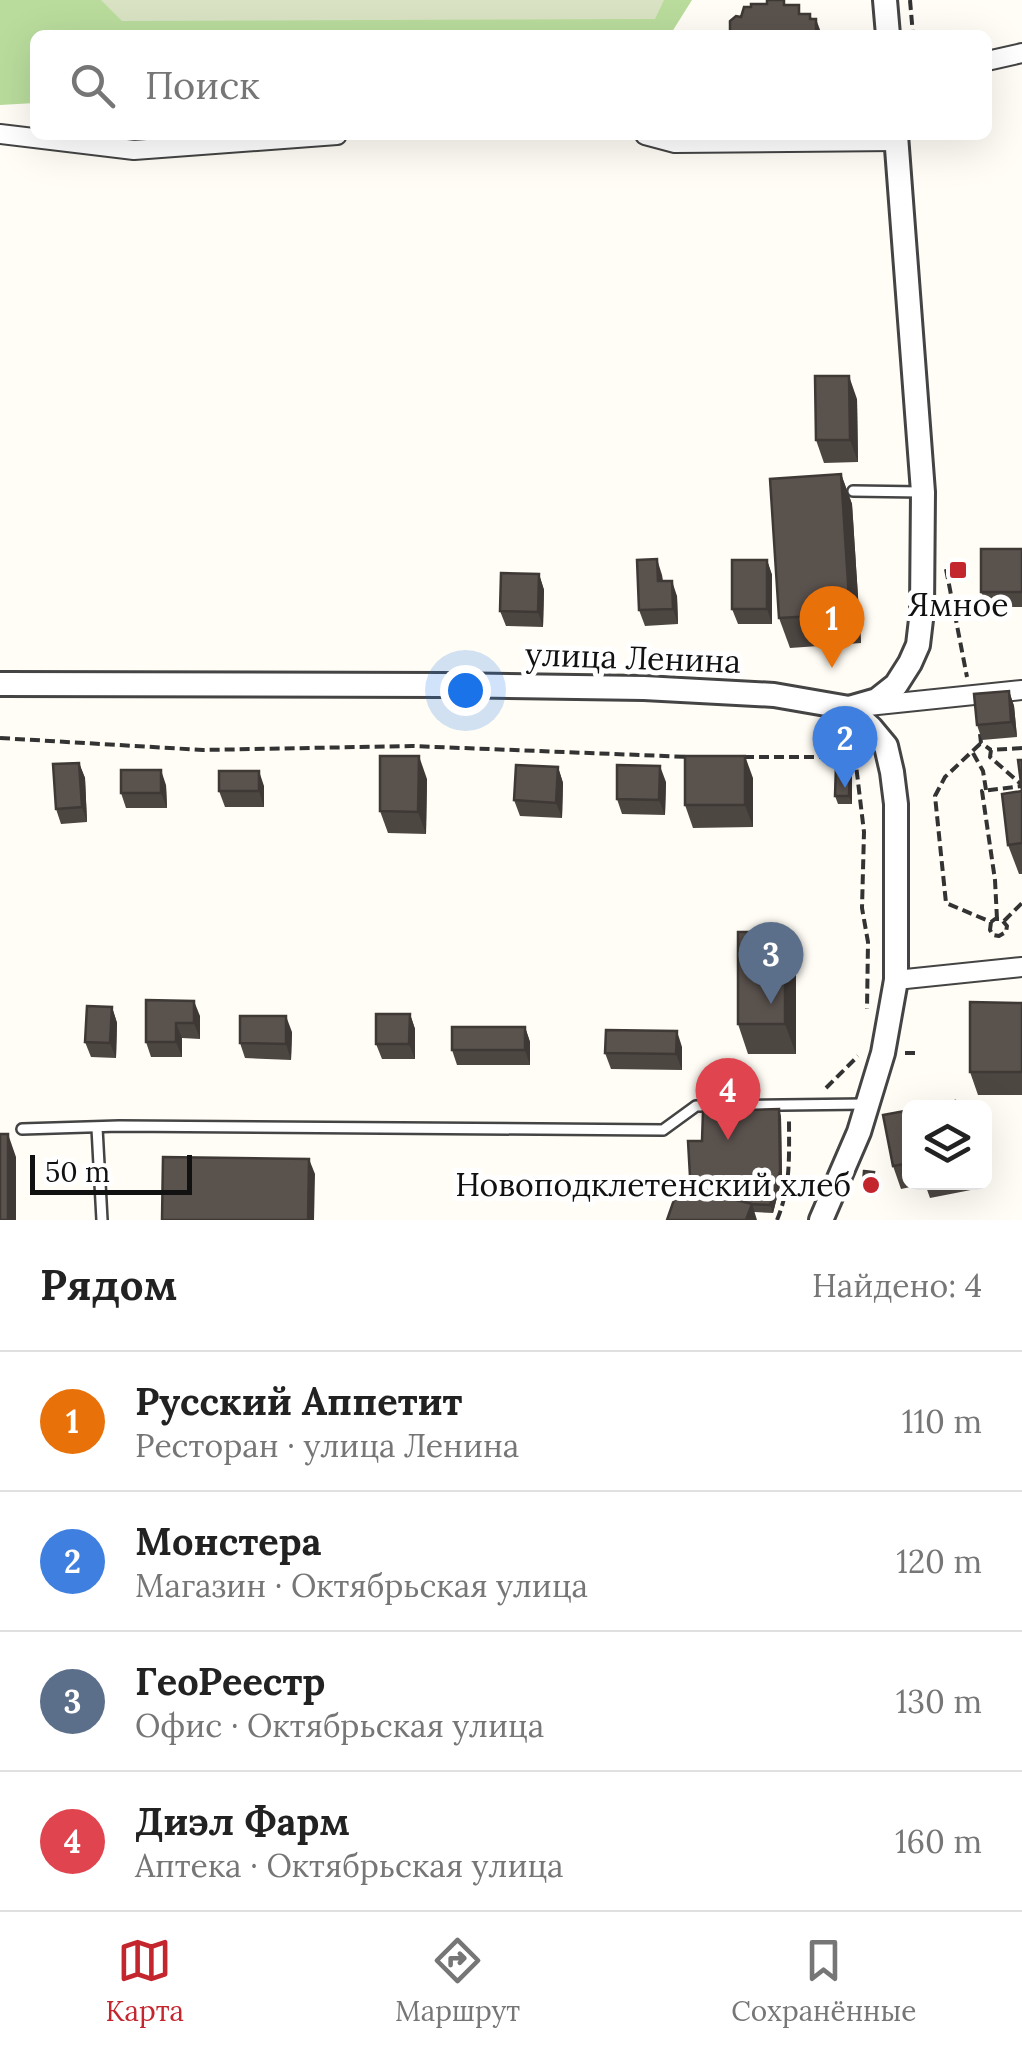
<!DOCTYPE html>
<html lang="ru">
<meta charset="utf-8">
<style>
:root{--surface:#fff;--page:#f2f2f2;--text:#222;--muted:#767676;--line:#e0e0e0;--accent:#c4262e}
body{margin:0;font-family:Lora,serif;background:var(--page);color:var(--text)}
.controls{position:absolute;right:30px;bottom:30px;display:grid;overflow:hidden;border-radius:15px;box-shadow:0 10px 40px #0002}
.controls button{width:90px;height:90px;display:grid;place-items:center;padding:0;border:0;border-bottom:2px solid var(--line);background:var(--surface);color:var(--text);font:50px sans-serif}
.scale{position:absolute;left:30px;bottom:25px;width:162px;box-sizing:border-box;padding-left:10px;border:5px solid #111;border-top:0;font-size:28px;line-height:35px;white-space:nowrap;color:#111;-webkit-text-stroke:8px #fff;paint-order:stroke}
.you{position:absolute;left:465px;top:690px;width:35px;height:35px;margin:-25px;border:8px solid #fff;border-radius:50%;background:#1a73e8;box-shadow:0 0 0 15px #1a73e833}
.badge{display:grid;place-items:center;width:65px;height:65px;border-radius:50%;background:var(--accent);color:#fff;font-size:32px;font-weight:700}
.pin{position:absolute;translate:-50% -82px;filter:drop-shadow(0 2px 5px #0008)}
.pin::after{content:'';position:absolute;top:52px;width:35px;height:30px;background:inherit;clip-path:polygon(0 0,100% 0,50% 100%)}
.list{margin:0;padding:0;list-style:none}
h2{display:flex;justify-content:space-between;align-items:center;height:130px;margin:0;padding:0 40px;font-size:42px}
h2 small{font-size:32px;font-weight:400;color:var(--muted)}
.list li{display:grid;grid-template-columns:65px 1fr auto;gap:30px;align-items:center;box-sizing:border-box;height:140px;padding:0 40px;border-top:2px solid var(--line)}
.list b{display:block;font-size:38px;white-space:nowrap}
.list p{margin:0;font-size:32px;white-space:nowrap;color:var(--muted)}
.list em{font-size:32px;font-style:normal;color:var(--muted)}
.icon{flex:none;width:55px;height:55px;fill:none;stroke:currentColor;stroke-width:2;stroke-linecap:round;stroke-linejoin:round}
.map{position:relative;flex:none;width:1022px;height:1220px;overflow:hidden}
.search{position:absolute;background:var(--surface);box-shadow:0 10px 40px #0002;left:30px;right:30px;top:30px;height:110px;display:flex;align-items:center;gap:25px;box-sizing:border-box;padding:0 35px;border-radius:15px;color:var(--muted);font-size:38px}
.sheet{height:690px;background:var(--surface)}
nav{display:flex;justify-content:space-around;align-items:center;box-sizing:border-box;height:140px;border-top:2px solid var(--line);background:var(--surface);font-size:28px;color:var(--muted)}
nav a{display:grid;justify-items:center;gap:5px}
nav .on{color:var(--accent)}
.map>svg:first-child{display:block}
.forest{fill:#b9dc9c}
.cemetery{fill:#d9e3c4}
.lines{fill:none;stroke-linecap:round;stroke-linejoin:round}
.service-casing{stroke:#444;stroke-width:14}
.minor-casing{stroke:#444;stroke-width:22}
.tertiary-casing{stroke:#444;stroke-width:28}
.path{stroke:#333;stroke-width:4;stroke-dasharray:10 5;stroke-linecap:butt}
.service{stroke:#fff;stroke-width:9}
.minor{stroke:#fff;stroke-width:18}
.tertiary{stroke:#fff;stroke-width:22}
.wall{fill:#4d4742}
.shaded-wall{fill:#3f3936}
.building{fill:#5a524d;stroke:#3f3936;stroke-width:2.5}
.poi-dot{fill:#c4262e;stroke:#fff;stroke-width:4}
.labels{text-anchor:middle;stroke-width:10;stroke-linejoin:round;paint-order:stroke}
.poi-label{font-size:32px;fill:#111;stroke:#fff}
.street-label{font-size:32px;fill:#111;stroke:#fff}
</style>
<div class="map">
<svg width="1022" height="1220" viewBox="0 0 1022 1220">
<rect width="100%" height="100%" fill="#fffdf5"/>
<polygon class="forest" points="0,0 692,0 670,35 35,35 35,103 0,105"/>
<polygon class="cemetery" points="101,0 664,0 655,19 122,21"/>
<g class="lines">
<defs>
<g id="service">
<polyline points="853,491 921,492"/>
<polyline points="97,1128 102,1220"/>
<polyline points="22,1129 119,1126 663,1130 696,1106 866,1104"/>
</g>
<g id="minor">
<polyline points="987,61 1022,53"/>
<polyline points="0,134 134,150 337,135"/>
<polyline points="645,135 675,143 896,141"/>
<polyline points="868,706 1022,690"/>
<polyline points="896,980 1022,967"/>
</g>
<g id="tertiary">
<polyline points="885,0 888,35"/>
<polyline points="0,684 444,685 644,688 774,695 849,708 871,728 886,746 892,772 896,804 896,980 883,1053 859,1132 821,1220"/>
<polyline points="849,708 877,700 896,685 910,663 918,645 922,611 923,492 896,135"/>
</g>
</defs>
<use href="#service" class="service-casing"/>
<use href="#minor" class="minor-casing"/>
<use href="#tertiary" class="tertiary-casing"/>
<g class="path">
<polyline points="910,0 913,35"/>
<polyline points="946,569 967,677"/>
<polyline points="980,734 981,743 991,750"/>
<polyline points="0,738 203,750 412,746 690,757"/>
<polyline points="980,744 945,777 935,796 946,903 991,922 995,919 1001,919 1007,926 1006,932 999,936 993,935 990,930 991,922"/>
<polyline points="1022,748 991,750 990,757 1022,785"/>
<polyline points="973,753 983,771 986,790"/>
<polyline points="744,757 848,757 856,765 864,832 862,908 868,942 867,1009"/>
<polyline points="997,919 995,880 982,791 1022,786"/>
<polyline points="1004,921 1022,903"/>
<polyline points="905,1053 917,1053"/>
<polyline points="826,1088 858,1056"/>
<path d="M777 1220C791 1186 789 1156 789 1120"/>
</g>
<use href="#service" class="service"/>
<use href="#minor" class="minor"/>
<use href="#tertiary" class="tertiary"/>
</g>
<g class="wall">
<polygon points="857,399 858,462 824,463 816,440"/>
<polygon points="841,474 852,504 861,643 790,648 779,618"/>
<polygon points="1022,549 1022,607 987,607 981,592"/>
<polygon points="767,560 772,575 772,624 738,624 732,609"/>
<polygon points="539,574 544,590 543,627 506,626 500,611"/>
<polygon points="662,575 663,581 677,596 678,624 645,626 639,610"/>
<polygon points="1009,691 1014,706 1017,737 982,740 977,725"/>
<polygon points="1022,760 1022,874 1019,874 1008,845 1022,791"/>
<polygon points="79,763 85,778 87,822 61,824 56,809"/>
<polygon points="850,765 852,772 852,804 838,804 835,796"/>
<polygon points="558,767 563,783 562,818 520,816 514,800"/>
<polygon points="753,778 753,827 693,828 685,805"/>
<polygon points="427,779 426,834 388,833 380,811"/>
<polygon points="666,782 665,815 622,814 617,799"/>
<polygon points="166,785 167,808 126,808 121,793"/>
<polygon points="264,786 264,807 225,807 219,791"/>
<polygon points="785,932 796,961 796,1054 748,1054 738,1024"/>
<polygon points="146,1000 200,1016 200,1039 182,1038 182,1057 151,1057 146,1042"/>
<polygon points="1022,1003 1022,1095 978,1095 970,1072"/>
<polygon points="112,1007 117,1023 116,1058 91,1057 85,1042"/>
<polygon points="410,1014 415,1029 415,1059 382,1059 376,1044"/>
<polygon points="525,1027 530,1042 530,1065 457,1065 452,1050"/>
<polygon points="292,1032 291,1060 245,1058 240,1043"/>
<polygon points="682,1047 682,1070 611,1069 605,1053"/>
<polygon points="779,1109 781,1117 782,1178 773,1213 754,1212 691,1194 702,1141"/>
<polygon points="910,1110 910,1182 975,1182 976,1189 930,1198 925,1184 901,1189 893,1166"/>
<polygon points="874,1172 876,1179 875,1191 866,1191 863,1183"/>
</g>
<g class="shaded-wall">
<polygon points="810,14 816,30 816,19 822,35 816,35"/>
<polygon points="849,376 857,399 858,462 850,440"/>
<polygon points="841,474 852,504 861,643 850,614"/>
<polygon points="657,559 662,575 663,597 658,581"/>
<polygon points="767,560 772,575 772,624 767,609"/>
<polygon points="539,574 544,590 543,627 538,612"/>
<polygon points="672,581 677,596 678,624 673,609"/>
<polygon points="1009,691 1014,706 1017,737 1011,722"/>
<polygon points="419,756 427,779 426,834 418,812"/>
<polygon points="745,756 753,778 753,827 745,805"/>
<polygon points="79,763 85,778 87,822 82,807"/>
<polygon points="850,765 852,772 852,804 849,796"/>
<polygon points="660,766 666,782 665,815 659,800"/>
<polygon points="558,767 563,783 562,818 556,803"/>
<polygon points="161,770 166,785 167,808 161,793"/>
<polygon points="259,771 264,786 264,807 259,791"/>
<polygon points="785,932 796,961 796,1054 785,1024"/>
<polygon points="194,1001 200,1016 200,1039 194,1023"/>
<polygon points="112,1007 117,1023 116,1058 110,1043"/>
<polygon points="410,1014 415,1029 415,1059 409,1044"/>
<polygon points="286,1016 292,1032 291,1060 286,1044"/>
<polygon points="176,1023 182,1038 182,1057 176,1042"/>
<polygon points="525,1027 530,1042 530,1065 525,1050"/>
<polygon points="677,1031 682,1047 682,1070 676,1054"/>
<polygon points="779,1109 781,1117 782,1178 773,1213 770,1205"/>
<polygon points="8,1134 16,1157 16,1220 8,1220"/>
<polygon points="309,1159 315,1174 314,1220 308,1220"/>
<polygon points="874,1172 876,1179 875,1191 872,1184"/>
<polygon points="752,1204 757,1220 746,1220"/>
</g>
<g class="building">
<polygon points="767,0 784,0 784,5 799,5 799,14 810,14 810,19 816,19 816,35 734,35 730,30 730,21 736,16 741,17 744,7 751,7 751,4 767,4"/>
<polygon points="815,376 849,376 850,440 816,440"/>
<polygon points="841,474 850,614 779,618 770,479"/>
<rect x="981" y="549" width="41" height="43"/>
<polygon points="657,559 658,581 672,581 673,609 639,610 637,560"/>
<rect x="732" y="560" width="35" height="49"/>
<polygon points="501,573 539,574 538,612 500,611"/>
<polygon points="1009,691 1011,722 977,725 974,694"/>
<polygon points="380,756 419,756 418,812 380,811"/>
<rect x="685" y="756" width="60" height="49"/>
<polygon points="1018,760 1022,760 1022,843 1008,845 1002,794 1022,791"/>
<polygon points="79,763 82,807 56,809 53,764"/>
<polygon points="516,765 558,767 556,803 514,800"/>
<polygon points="617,765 660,766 659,800 617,799"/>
<polygon points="836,765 850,765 849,796 835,796"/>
<rect x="121" y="770" width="40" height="23"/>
<rect x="219" y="771" width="40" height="20"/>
<rect x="738" y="932" width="47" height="92"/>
<polygon points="146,1000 194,1001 194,1023 176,1023 176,1042 146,1042"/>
<polygon points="970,1002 1022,1003 1022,1072 970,1072"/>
<polygon points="87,1006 112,1007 110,1043 85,1042"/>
<polygon points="376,1014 410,1014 409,1044 376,1044"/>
<polygon points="240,1016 286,1016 286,1044 240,1043"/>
<rect x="452" y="1027" width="73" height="23"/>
<polygon points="606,1030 677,1031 676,1054 605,1053"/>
<polygon points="955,1101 956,1108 921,1108"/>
<polygon points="779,1109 780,1171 770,1205 751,1204 717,1195 691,1194 688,1141 702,1141 703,1111"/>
<polygon points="910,1110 910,1163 893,1166 883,1115"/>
<rect x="0" y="1134" width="8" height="86"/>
<polygon points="163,1157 309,1159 308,1220 162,1220"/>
<polygon points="864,1171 874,1172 872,1184 863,1183"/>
<polygon points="676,1194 717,1195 752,1204 746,1220 667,1220"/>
</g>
<g class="poi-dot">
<rect x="948" y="560" width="20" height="20" rx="5"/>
<circle cx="871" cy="1185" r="10"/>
</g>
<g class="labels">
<g class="poi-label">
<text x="958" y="616">Ямное</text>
<text x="851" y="1196" text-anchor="end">Новоподклетенский хлеб</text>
</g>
<g class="street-label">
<text transform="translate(633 658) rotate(2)" y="11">улица Ленина</text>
</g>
</g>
</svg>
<div class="controls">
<button><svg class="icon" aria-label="layers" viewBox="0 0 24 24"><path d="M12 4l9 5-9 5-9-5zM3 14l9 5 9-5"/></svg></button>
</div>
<div class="scale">50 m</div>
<div class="you"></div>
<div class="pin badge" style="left:832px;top:668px;background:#e8710a">1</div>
<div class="pin badge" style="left:845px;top:788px;background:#3f7fe0">2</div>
<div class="pin badge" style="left:771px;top:1004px;background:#5c6f8a">3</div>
<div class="pin badge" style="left:728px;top:1140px;background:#e0444e">4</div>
<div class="search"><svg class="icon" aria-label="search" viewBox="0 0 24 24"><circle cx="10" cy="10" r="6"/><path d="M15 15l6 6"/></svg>Поиск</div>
</div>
<section class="sheet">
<h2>Рядом<small>Найдено: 4</small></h2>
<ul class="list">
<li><span class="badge" style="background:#e8710a">1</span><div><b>Русский Аппетит</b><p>Ресторан · улица Ленина</p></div><em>110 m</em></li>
<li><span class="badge" style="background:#3f7fe0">2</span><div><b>Монстера</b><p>Магазин · Октябрьская улица</p></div><em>120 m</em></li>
<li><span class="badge" style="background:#5c6f8a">3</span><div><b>ГеоРеестр</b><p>Офис · Октябрьская улица</p></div><em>130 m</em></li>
<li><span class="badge" style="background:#e0444e">4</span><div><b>Диэл Фарм</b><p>Аптека · Октябрьская улица</p></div><em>160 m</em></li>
</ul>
</section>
<nav>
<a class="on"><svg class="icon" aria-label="map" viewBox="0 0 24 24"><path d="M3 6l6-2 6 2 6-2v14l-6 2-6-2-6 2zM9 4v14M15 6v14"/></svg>Карта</a>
<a><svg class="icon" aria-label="directions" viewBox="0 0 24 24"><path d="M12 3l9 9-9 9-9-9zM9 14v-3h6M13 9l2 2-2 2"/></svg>Маршрут</a>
<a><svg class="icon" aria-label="saved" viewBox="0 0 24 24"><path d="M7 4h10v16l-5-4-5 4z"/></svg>Сохранённые</a>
</nav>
